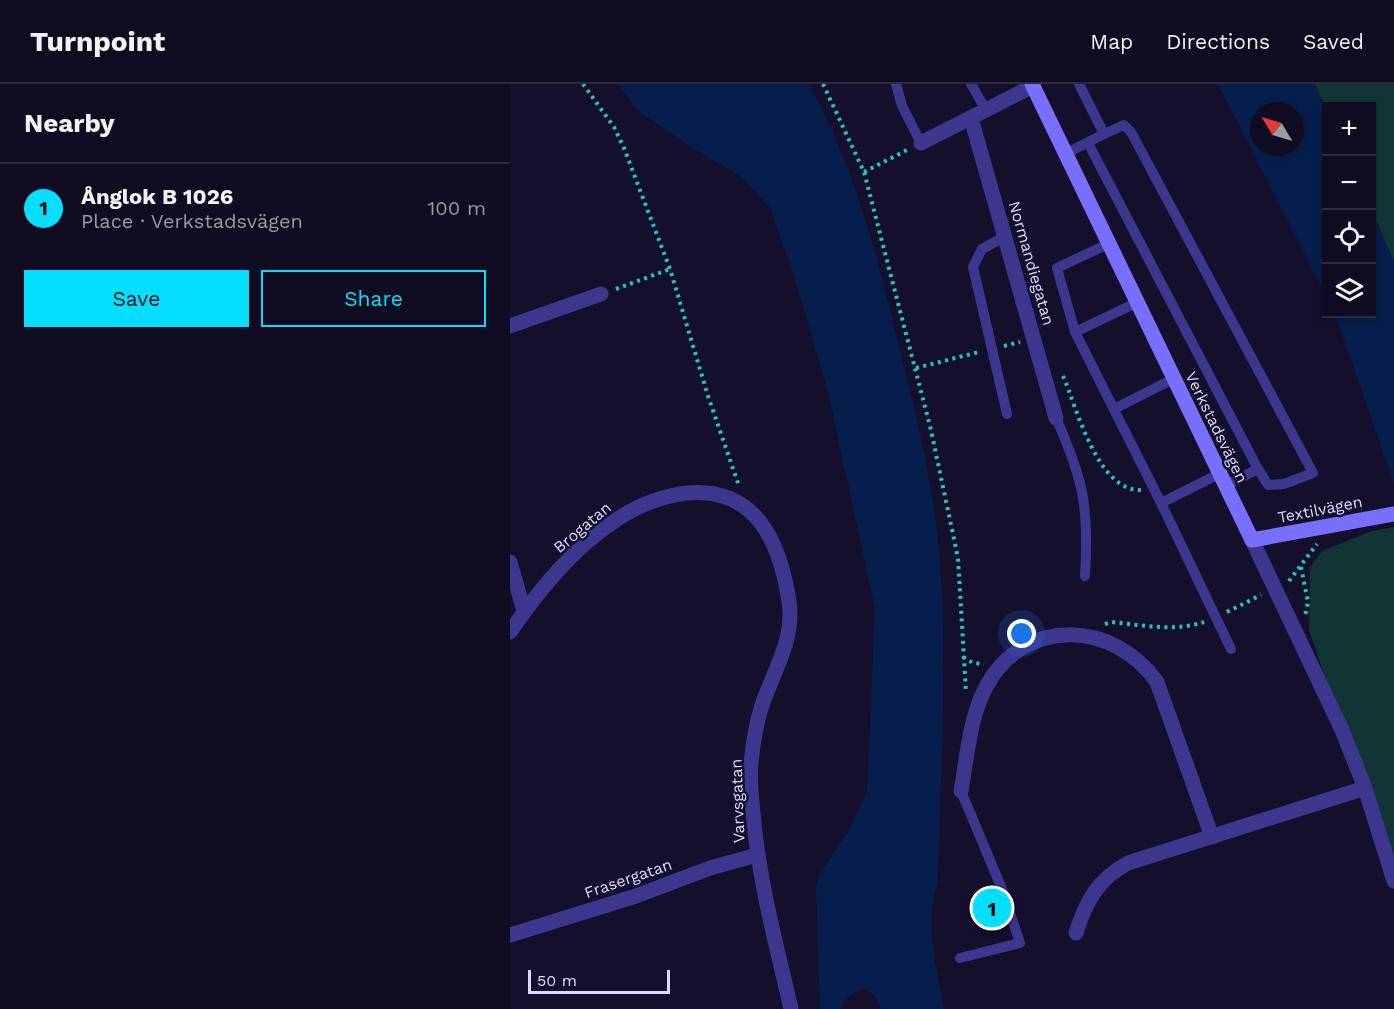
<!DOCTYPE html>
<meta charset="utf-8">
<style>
:root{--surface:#0f0b20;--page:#1d192d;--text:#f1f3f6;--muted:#9b9ba5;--line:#2f2b3e;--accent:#04deff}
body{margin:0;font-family:"Work Sans",sans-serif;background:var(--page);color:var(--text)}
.controls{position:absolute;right:18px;top:18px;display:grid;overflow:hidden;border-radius:0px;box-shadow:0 3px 9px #0003}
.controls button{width:54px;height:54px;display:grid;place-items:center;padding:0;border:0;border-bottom:2px solid var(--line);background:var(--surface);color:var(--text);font:30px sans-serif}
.compass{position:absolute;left:740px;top:18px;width:54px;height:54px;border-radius:50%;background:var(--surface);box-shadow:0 3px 9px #0003;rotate:308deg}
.scale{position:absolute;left:18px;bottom:15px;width:142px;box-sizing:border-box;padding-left:6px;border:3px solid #ded8ff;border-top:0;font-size:16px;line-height:21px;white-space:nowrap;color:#ded8ff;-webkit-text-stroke:4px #140f2b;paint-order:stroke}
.you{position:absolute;left:512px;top:550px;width:21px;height:21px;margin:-15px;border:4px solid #fff;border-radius:50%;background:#1a73e8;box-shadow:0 0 0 9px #1a73e833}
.badge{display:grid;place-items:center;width:39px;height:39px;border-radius:50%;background:var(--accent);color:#111;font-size:20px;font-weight:700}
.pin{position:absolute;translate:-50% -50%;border:3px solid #fff;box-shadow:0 2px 6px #0006}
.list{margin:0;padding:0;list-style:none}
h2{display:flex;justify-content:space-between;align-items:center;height:78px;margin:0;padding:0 24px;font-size:26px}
h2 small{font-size:20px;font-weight:400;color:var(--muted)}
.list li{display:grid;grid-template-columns:39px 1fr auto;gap:18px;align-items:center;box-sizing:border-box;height:90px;padding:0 24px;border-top:2px solid var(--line)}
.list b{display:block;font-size:22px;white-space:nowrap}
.list p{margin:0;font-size:20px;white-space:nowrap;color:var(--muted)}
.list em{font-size:20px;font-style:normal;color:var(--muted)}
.actions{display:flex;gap:12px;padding:18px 24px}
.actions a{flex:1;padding:14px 0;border:2px solid var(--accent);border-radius:0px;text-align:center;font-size:21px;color:var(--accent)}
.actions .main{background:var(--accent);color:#111}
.icon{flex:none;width:33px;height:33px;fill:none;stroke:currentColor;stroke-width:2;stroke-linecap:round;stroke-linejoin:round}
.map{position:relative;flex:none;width:884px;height:925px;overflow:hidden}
header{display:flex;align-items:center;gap:36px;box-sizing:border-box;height:84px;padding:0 30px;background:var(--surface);border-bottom:2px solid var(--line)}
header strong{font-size:28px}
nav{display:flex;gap:33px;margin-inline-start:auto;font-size:21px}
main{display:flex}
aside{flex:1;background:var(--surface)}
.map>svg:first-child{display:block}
.green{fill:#113535}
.water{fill:#061e4c;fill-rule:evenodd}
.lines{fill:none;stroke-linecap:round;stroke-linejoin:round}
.path{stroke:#27c5c0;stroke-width:4;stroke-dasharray:3 4.5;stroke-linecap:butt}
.lane{stroke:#3c368d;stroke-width:10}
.street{stroke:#3c368d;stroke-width:15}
.secondary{stroke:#776fff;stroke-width:15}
.labels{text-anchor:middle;stroke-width:5;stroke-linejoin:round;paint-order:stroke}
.street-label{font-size:16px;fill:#ded8ff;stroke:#140f2b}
</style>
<header>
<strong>Turnpoint</strong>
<nav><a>Map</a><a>Directions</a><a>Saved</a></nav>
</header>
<main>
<aside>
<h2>Nearby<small></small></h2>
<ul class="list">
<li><span class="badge">1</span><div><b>Ånglok B 1026</b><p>Place · Verkstadsvägen</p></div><em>100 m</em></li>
</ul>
<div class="actions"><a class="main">Save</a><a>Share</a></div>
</aside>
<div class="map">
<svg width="884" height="925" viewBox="0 0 884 925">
<rect width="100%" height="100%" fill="#140f2b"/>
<g class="green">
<polygon points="805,0 884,0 884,178 862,127 862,22 816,22 816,25"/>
<polygon points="884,443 884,795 799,546 800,484 812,467 862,447"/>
</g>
<g class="water">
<path d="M108 0H299C346 85 370 181 392 275 410 346 427 420 431 494 437 595 430 696 428 798 413 838 427 884 434 925H371L364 911 355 905C341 908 337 913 331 925H310L306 800 312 786 340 744 357 707 365 525 318 308 282 185 260 124 232 93 176 60 127 26Z"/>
<path d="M708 0H805L816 25V212ZM749 27H785V63H749Z"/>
<polygon points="862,127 884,178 884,399 825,230 862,230"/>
</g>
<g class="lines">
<g class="path">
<polyline points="73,0 104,43 114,64 160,185 198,312 229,402"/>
<polyline points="313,0 354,88 421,346 448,474 456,608"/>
<polyline points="354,88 399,65"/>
<polyline points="106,205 160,185"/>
<polyline points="494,262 510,258"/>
<polyline points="406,284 469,268"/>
<path d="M553 292C567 324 587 407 631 406"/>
<polyline points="791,483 798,518 795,532"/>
<polyline points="779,497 807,460"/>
<polyline points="717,528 751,511"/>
<path d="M595 540 601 538C632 541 664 548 694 538"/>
<polyline points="453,573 463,579 474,580"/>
</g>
<g class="lane">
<polyline points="386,0 392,22 411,59"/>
<polyline points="461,0 476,26"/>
<polyline points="594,50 614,41 621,48 803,389 774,400 758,401 748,385 715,402"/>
<polyline points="578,59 748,385"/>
<polyline points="555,70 594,50 569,0"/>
<polyline points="496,152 472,165 463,183 497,330"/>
<polyline points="598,160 547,184 565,248 651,419 721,565"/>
<polyline points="565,248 626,219"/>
<polyline points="604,325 663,295"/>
<path d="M546 334C574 397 579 423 575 492"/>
<polyline points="651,419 709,390"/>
<polyline points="450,874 510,859 492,805 451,707"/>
</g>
<g class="street">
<polyline points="461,34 546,334"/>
<polyline points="411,59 523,2"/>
<polyline points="0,242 91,210"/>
<polyline points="742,456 832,646 855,704 884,797"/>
<polyline points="0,478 14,527"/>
<path d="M0 548C29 506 63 464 106 436 127 422 152 412 177 409 247 403 270 459 279 517 285 555 264 586 252 621 246 640 243 659 241 679 239 698 242 719 244 738 250 802 267 863 281 925"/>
<path d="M451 707C457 673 460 631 477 601 516 532 604 537 647 598L702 753"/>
<path d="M566 849C576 817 588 795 618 779L855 704"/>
<polyline points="0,851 126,812 200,784 247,771"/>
</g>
<polyline class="secondary" points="522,0 742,456 884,430"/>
</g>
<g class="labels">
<g class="street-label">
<text transform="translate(522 179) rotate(74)" y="6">Normandiegatan</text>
<text transform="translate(707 343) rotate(64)" y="6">Verkstadsvägen</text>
<text transform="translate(810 425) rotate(-11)" y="6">Textilvägen</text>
<text transform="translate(72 443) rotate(-40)" y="6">Brogatan</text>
<text transform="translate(227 717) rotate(-92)" y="6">Varvsgatan</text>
<text transform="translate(118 794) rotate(-19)" y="6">Frasergatan</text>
</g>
</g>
</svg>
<div class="controls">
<button>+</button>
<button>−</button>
<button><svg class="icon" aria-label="locate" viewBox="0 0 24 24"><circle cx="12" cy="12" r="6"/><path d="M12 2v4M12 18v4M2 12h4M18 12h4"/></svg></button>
<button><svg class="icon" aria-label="layers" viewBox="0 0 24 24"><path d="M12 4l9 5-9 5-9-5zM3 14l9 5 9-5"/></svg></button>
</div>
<svg class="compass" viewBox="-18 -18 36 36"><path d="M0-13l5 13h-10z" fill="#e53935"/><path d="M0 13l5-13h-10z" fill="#9b9ba5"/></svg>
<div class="scale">50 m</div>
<div class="you"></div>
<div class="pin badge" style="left:482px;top:824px">1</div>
</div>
</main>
